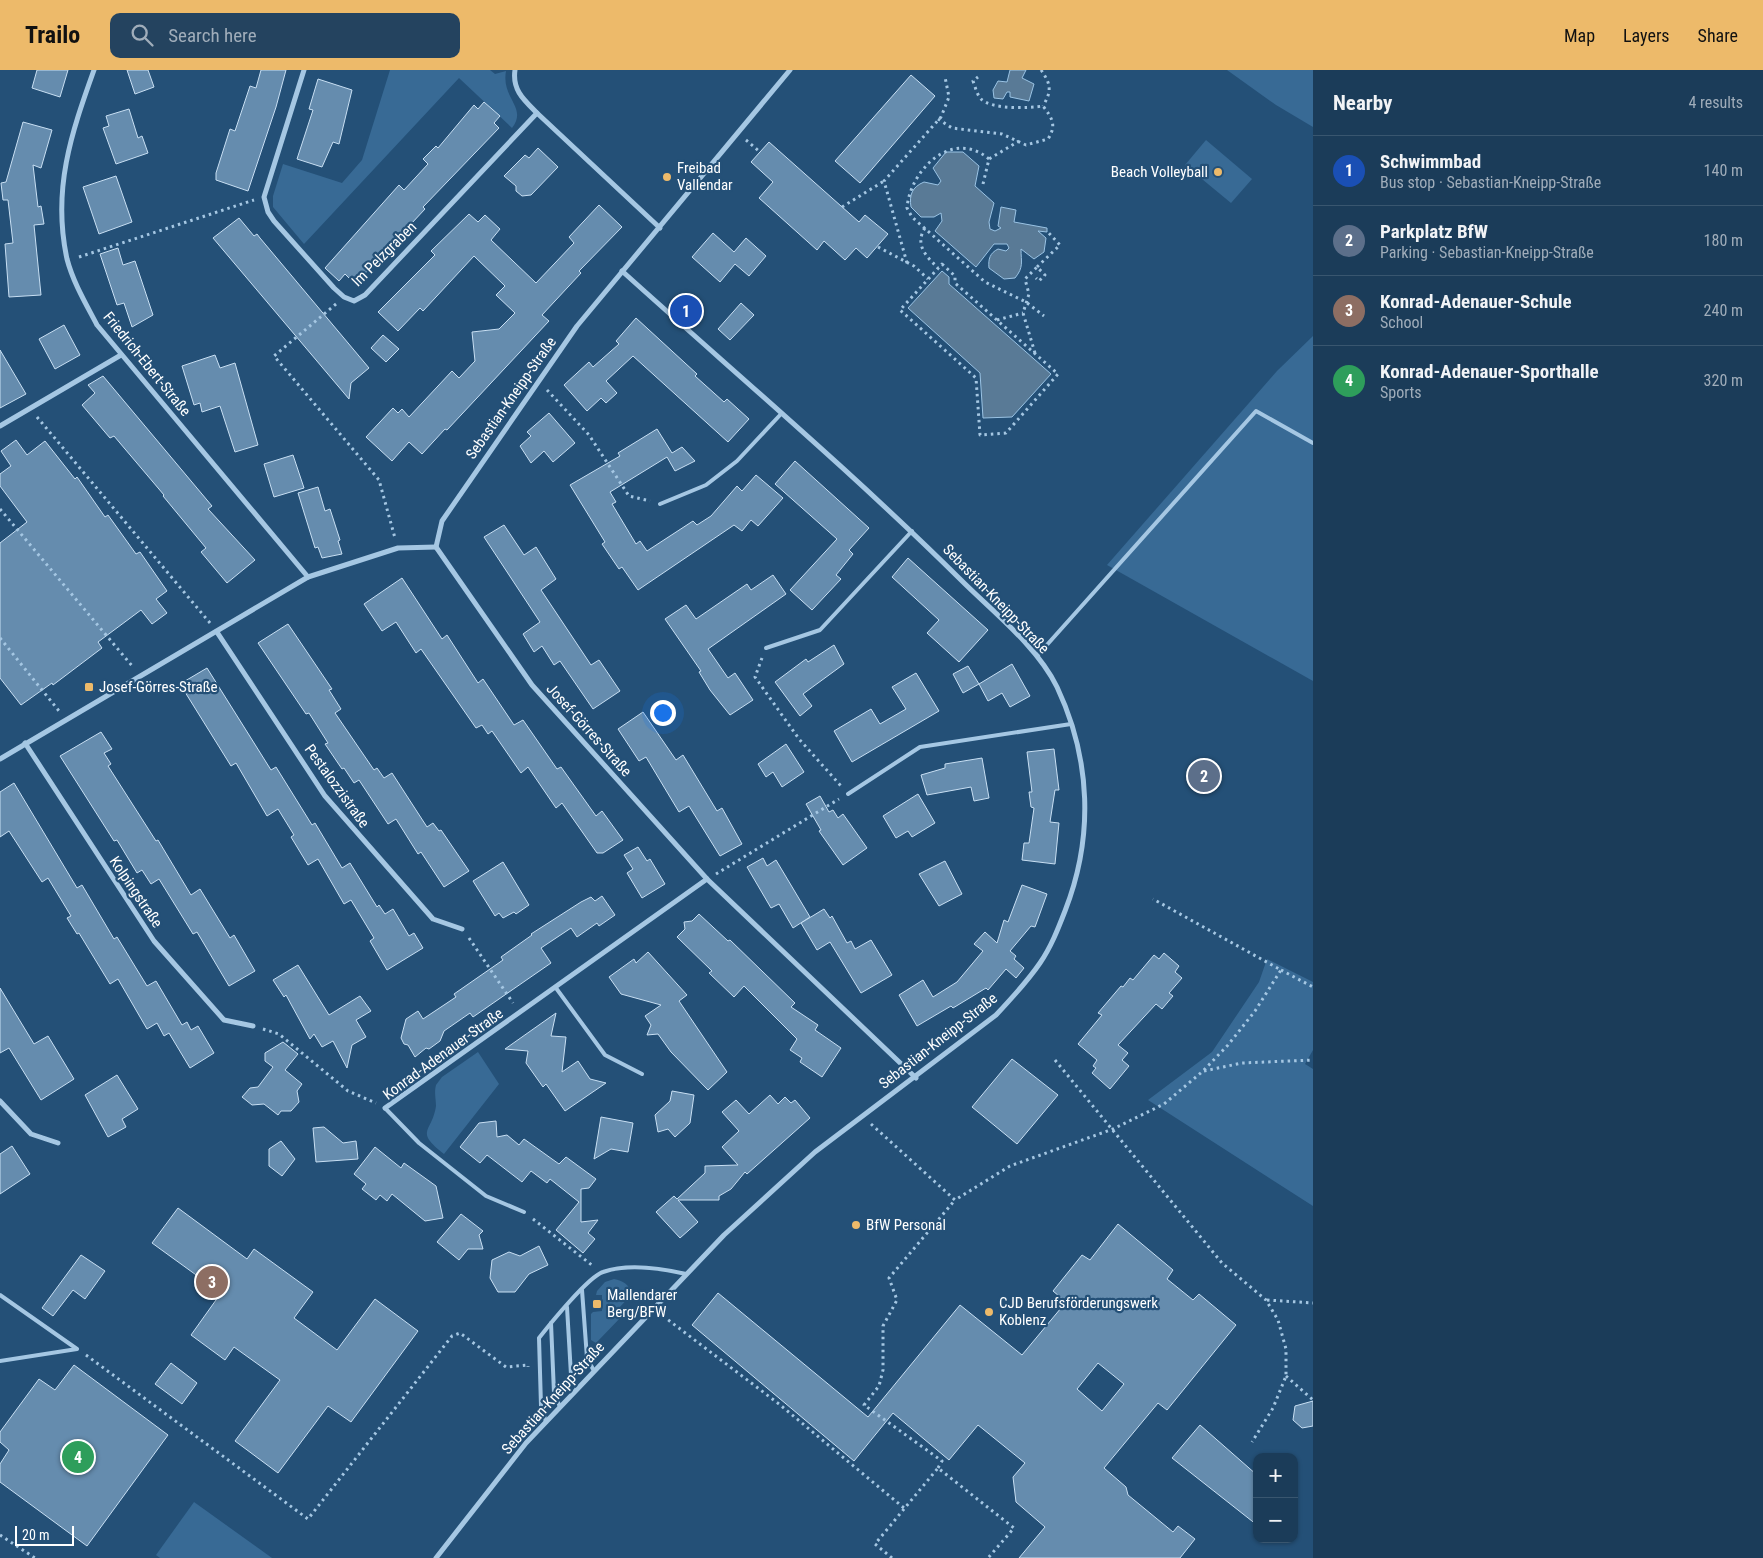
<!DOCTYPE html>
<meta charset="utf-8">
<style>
:root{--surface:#1b3c59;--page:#24435f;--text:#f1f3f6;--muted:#a0adba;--line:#39566f;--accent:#edba6a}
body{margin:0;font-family:"Roboto Condensed",sans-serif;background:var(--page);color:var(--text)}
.controls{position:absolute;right:15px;bottom:15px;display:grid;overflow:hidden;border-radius:10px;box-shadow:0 1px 4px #0004}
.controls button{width:45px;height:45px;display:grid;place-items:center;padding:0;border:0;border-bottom:1px solid var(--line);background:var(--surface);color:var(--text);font:25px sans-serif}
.scale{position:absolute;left:15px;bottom:12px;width:59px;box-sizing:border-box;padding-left:5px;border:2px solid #fff;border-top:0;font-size:14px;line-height:18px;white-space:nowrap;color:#fff;-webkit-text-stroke:4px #245077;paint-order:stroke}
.you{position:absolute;left:662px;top:642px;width:18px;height:18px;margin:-12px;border:4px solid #fff;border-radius:50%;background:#1a73e8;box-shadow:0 0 0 8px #1a73e833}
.badge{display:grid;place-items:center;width:32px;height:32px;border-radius:50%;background:var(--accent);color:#fff;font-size:16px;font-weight:700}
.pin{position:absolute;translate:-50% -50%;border:2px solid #fff;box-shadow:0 1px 5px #0006}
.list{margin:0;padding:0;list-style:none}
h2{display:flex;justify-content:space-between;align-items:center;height:65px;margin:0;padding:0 20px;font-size:21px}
h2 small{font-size:16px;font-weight:400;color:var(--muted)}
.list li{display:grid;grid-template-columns:32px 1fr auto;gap:15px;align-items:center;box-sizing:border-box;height:70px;padding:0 20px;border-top:1px solid var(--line)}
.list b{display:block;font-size:19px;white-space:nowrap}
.list p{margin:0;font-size:16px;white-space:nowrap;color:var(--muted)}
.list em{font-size:16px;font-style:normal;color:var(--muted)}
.icon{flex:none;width:28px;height:28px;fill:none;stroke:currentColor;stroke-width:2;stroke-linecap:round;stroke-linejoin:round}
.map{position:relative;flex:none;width:1313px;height:1488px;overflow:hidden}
header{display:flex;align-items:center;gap:30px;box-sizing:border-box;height:70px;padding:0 25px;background:var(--accent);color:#111}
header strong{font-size:24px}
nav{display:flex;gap:28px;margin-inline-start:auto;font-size:18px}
.search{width:350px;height:45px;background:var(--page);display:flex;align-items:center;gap:12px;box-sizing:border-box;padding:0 18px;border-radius:10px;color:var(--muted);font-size:19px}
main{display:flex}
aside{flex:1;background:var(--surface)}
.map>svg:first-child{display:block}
.green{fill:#386a95}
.water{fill:#597a96;stroke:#9ac3e4}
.building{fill:#658cae;stroke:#c8dff3;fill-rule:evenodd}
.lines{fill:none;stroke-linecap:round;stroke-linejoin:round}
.path{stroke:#a5c7e3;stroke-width:3;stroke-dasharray:2.5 4;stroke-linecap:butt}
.service{stroke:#a5c7e3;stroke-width:4}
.minor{stroke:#a5c7e3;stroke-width:5}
.poi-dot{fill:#edba6a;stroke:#245077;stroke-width:2}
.labels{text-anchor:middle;stroke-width:4.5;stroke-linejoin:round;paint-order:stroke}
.poi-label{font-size:15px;fill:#fff;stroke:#245077;text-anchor:start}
.street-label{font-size:15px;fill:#fff;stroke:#245077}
</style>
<header>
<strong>Trailo</strong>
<div class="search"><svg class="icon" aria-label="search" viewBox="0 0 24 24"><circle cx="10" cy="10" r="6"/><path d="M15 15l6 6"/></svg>Search here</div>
<nav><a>Map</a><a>Layers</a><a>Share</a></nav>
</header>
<main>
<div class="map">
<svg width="1313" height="1488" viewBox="0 0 1313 1488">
<rect width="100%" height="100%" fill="#245077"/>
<g class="green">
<path d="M390 0H490L495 4 506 1C501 29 528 37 512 58L459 8 304 174 273 137V126L283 94 342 113 362 90Z"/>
<polygon points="1227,0 1313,0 1313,57 1276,35"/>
<polygon points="1206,70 1252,109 1231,133 1185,95"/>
<polygon points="1313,266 1313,611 1107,495 1277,301"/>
<polygon points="1267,889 1313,912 1313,980 1305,994 1313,999 1313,1136 1148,1030 1212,982 1259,912"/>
<path d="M478 982 499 1014 444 1084C414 1060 432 1063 436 1036 436 1029 434 1022 436 1015L442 1007Z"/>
<path d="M614 1209C623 1211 629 1214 632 1224L617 1240 623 1245 596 1273 591 1270V1244L593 1242 602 1241V1225H596L597 1221 605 1212Z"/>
<polygon points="194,1432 272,1488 160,1488 156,1485"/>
</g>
<g class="water">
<polygon points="1010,0 1026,0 1022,8 1034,14 1029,31 1010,27 1010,22 1007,22 1003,29 994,28 993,20 998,11 1007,12"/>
<path d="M946 82H963L979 96 975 116 994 133 989 152 990 159 995 161 1001 158 998 156 1001 137 1016 140 1014 152 1047 158V162L1038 161 1046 168 1044 182 1034 189 1021 179C1021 192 1024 197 1015 208L1004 209 989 198C988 189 990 183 998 179L1006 181 1009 178 1007 174H994L976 197 935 161 942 151 941 143 934 147H921L911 137C909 125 912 117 924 112L938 115 941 111 933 98Z"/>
<polygon points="942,201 949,207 949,214 1051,304 1012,347 983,348 980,303 908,238"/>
</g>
<g class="building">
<polygon points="37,0 68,0 60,27 32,18"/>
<polygon points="127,0 148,0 154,17 135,24"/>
<polygon points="261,0 286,0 276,37 248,121 216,110 216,103 230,59 235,61 250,16 256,18"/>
<polygon points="911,5 935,26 860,113 835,91"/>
<polygon points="318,9 352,20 339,74 333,72 322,97 297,89 313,40 309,39"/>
<polygon points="484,32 500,46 494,53 499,58 423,137 425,139 355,214 345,204 339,211 325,198 399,115 404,120 428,94 423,89 436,76 438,78 474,35 478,39"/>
<polygon points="129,39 138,68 142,66 148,83 116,94 103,58 109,56 106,46"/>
<polygon points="23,52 52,60 41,98 33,95 38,137 41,136 44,154 34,155 41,225 9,227 5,174 13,173 8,130 3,130 1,113 6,112"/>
<polygon points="769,72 859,152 865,145 888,164 867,188 856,178 845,190 824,171 817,180 759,128 773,112 751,92"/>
<polygon points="538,78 558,97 531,125 522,126 516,121 516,116 504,106 525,85 529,88"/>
<polygon points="116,106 132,152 99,164 83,117"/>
<polygon points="599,135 622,157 579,201 581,203 542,245 549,251 447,360 445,359 422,384 409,372 392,391 366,367 393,338 398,343 402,339 409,347 452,301 459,308 475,291 472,262 499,259 515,243 496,225 505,216 474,186 423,241 420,238 398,261 378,242 435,185 431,181 469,144 478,152 485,145 500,159 491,170 536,213 574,173 569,167"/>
<polygon points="239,148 254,166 257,164 260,168 369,298 351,313 349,329 213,168"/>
<polygon points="713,163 734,182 746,168 766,186 749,206 735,194 720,212 692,187"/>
<polygon points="118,178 123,195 135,191 153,245 132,257 124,233 117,235 100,184"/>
<polygon points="741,233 754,245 730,270 718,259"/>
<polygon points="636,248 697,304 695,306 724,332 727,329 749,349 728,372 633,286 606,311 617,323 606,333 601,328 587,341 564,315 589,292 593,297 619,274 616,271"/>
<polygon points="64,255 80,285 55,299 39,269"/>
<polygon points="383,265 399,279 386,292 371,278"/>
<polygon points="0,280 26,324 0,338"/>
<polygon points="215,285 220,298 235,293 258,375 235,382 220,336 202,342 200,333 194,335 182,296"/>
<polygon points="103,306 212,436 208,439 255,490 227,513 201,482 206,478 163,426 164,425 114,366 110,368 82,335 95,323 88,315"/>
<polygon points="549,343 575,373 553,392 544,381 531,393 520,376 531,366 527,362"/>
<polygon points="657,359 672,383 682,377 695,391 675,401 667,387 610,422 616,432 612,434 636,474 640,471 647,481 693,451 697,455 711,446 737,416 742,421 756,405 783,428 758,456 751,450 742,461 734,455 638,520 622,497 619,499 602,474 605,472 570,415 620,386 618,383"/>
<polygon points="16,370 27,385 45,371 75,409 77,407 105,447 108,445 136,484 140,482 167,521 156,529 167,543 152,554 141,540 98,572 102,578 53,615 52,613 21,635 0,608 0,473 27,452 0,416 0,404 11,396 1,381"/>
<polygon points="293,385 304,418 274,427 264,394"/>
<polygon points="795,391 869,458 849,480 853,484 836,505 841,509 812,540 790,520 837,469 775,414"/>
<polygon points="318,417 325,441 330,439 340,470 338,471 342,484 322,488 318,477 315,478 298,423"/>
<polygon points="504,455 524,485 536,477 556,509 541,520 591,595 599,590 620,621 593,639 560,591 554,595 542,576 534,582 523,564 540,552 484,467"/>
<polygon points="908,488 988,560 959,592 927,563 939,550 892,507"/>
<polygon points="773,505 786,524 708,579 728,608 735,603 753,630 730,645 710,620 699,602 701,601 665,549 686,535 696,549 747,514 751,520"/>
<polygon points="402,508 442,569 447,565 478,613 483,609 514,655 523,650 557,699 561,697 596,746 602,741 623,770 603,783 597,783 562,733 556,738 528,697 521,703 492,661 488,664 482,655 476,658 421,579 416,583 396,552 382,561 364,534"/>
<polygon points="288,554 332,619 329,620 341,639 335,643 374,700 377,698 384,708 392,703 427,757 433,753 439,761 441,760 469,801 444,817 421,782 418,784 396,749 388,754 359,710 354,713 344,698 342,699 325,674 328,673 309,643 306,644 258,573"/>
<polygon points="834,575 844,594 803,624 812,636 800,646 775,612 806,589 808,592"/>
<polygon points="1012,594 1030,626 1010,637 1002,623 988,631 979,614"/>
<polygon points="968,596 979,614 963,623 953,604"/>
<polygon points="207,598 271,700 276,697 312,755 315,753 342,798 350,793 377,837 379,835 385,844 393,839 409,866 414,863 423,878 387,900 370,871 374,868 351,830 344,834 318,789 308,795 291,767 294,765 278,739 267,746 236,693 231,696 180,614"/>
<polygon points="916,603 939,641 852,692 834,661 871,639 880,654 906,639 892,617"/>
<polygon points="643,642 676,690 683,685 717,741 722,738 742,774 720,786 689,736 679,742 646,687 639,691 618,659"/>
<polygon points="101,662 112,679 104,683 111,694 108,696 156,771 158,770 191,825 200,819 230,868 234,865 255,901 229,916 197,862 193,864 159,809 151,814 142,800 137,803 117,770 114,771 60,686"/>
<polygon points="786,674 804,702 782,717 773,702 766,707 758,694"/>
<polygon points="1054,679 1059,720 1055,720 1050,752 1059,753 1055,794 1022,790 1024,773 1029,773 1034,738 1031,737 1029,722 1032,722 1027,682"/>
<polygon points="982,688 989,728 974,731 971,717 927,725 921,705 945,698 945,694"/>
<polygon points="14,713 77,818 82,815 114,869 117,867 147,916 156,911 182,955 187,952 191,960 198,956 214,983 190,998 169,963 164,966 157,953 147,959 118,909 110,914 79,863 77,864 67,848 71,846 48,808 42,812 9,761 0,767 0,722"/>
<polygon points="918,724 935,753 912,767 908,761 896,768 883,746"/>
<polygon points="820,726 829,742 833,740 838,748 843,744 867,778 843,795 819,761 821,760 806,734"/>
<polygon points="638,777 647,791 650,789 665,814 642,828 627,803 633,799 624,785"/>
<polygon points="763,788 767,796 776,790 810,847 793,858 779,834 771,838 747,797"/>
<polygon points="945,791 962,824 939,836 919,804"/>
<polygon points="503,792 529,835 516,844 514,842 503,848 499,843 495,846 473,811"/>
<polygon points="1022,815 1047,824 1035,857 1031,856 1010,881 1016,886 1014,889 1024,898 1016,908 1006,899 988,920 986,918 953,938 951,936 917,956 899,925 923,910 933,927 957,912 983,881 974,874 985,862 997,873 1004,850 1008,852"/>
<polygon points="602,826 615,845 599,856 597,853 577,867 571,858 541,878 551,893 473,947 470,943 444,961 440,971 429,979 426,978 415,987 408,975 404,974 401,968 406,949 418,941 423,949 456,927 454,924 503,890 501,887 532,865 531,864 581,832 591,827 595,831"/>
<polygon points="824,839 830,848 832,846 847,873 851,871 855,879 871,870 892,905 861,923 830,872 817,880 801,853"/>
<polygon points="699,844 728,871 730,870 795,933 791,937 818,955 815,960 841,978 822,1007 800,992 802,988 790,980 797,969 744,916 734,927 709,903 712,901 677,867 685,859 684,852 692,851"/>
<polygon points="648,882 687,925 679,931 727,1002 708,1020 671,982 658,964 647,965 651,955 645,946 661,935 621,924 609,907 634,889 636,893"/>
<polygon points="1164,883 1179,896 1175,902 1182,908 1169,923 1173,926 1162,939 1156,934 1118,975 1128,983 1122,990 1129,996 1110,1019 1092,1003 1096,998 1093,996 1097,990 1078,974 1102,945 1098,943 1121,916 1123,917 1130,908 1133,910 1154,885 1159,889"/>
<polygon points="298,895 329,945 360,926 371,941 356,950 366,967 352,975 347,998 333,971 322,977 314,964 310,969 286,925 284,927 273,910"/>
<polygon points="0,918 34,974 48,966 74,1009 41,1030 9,978 0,983"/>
<polygon points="556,943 551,966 566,967 562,1002 578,991 590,1009 606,1013 565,1041 546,1014 543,1017 526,993 528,981 505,979"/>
<polygon points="283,972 298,984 285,1000 302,1014 297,1021 299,1032 291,1041 281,1041 278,1045 264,1034 252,1035 242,1027 250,1018 258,1017 273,997 265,991 265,983"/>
<polygon points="1012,989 1058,1025 1017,1074 972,1037"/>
<polygon points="117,1005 138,1039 122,1049 126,1057 108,1067 85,1025"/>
<polygon points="672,1021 694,1025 690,1053 675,1067 668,1059 658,1062 655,1045 670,1031"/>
<polygon points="770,1025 778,1034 785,1027 791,1033 795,1030 810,1048 747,1104 745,1102 731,1119 719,1126 719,1130 678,1130 698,1152 680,1168 656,1142 674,1126 677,1129 705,1103 705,1096 738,1095 722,1077 739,1061 722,1042 736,1030 749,1044"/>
<polygon points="601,1047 633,1053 628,1082 611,1079 594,1089"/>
<polygon points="496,1051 497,1067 507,1065 519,1075 524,1069 559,1094 566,1087 596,1109 589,1118 581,1119 581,1152 598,1150 588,1163 595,1169 583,1183 556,1160 579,1132 550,1109 547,1113 531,1101 522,1112 487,1085 480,1093 460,1077 479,1053"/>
<polygon points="324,1057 343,1073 356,1071 358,1089 316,1092 313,1058"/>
<polygon points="281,1071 295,1089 282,1106 269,1096 269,1079"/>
<polygon points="12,1076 30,1104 0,1124 0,1084"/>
<polygon points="375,1077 401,1098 404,1093 436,1116 443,1148 425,1151 392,1124 387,1131 380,1125 376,1130 362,1119 366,1114 354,1104"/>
<polygon points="178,1138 247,1189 254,1179 313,1222 294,1248 337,1280 375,1229 418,1261 351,1352 328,1336 278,1403 235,1371 280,1310 234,1277 225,1290 191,1265 221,1223 152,1173"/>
<polygon points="461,1144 483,1161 479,1165 483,1179 468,1179 459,1190 437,1172"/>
<path d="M1118 1154 1173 1200 1167 1209 1193 1230 1199 1224 1236 1255 1167 1340 1158 1333 1104 1398 1126 1417 1128 1425 1173 1462 1178 1456 1195 1469 1180 1488H1019L1045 1457 1016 1432 1013 1407 1025 1393 978 1355 949 1390 893 1343 854 1391 692 1255 718 1223 868 1347 960 1235 1022 1285 1066 1232 1053 1221 1082 1185 1090 1190ZM1098 1293 1124 1314 1102 1341 1077 1319Z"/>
<polygon points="539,1176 548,1195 529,1204 515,1222 498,1222 490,1208 492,1190 509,1182 520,1186"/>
<polygon points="81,1185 105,1201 85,1229 73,1220 53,1246 42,1238"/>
<polygon points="171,1293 197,1313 182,1334 155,1314"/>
<polygon points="74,1295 168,1365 87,1476 0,1412 0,1394 9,1380 0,1372 0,1362 39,1309 55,1320"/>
<polygon points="1313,1331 1313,1356 1302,1358 1293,1350 1295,1336"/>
<polygon points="1200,1355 1257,1405 1257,1455 1172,1388"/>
</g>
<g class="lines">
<g class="path">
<path d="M1041 0C1051 14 1052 21 1043 36"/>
<path d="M938 49 952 58 1002 64 1026 75 1048 69C1057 55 1052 48 1043 36 1029 38 992 40 981 29 977 25 975 16 973 11L978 7"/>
<polyline points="746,70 760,82"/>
<path d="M989 89C952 58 910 100 907 138L912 147 985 212 1026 232 1044 246"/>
<polyline points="983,114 989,89 1019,71"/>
<polyline points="842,137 884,111"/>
<path d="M925 158C914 175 927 187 938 198"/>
<polyline points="878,177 914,196 928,209"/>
<polyline points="79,187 254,130"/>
<polyline points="907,193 884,111 941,47 949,27 945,7"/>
<polygon points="942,194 955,206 955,213 1058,304 1006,363 980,365 976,308 900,240"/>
<polyline points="1037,197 1060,175 1047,161"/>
<polyline points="336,234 274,286 379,410 395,468"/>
<polyline points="997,250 1023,243"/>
<polyline points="1035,283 1023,243 1029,224 1025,209 1037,197 1045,205 1039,211 1036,208"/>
<polyline points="547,320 589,365 629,426 650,431"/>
<polyline points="37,347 210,553"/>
<polyline points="0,439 133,597"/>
<polyline points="0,568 59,641"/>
<polyline points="762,588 755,607 799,669 841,716"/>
<polyline points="716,804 839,729"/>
<polyline points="469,868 513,933"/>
<polyline points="1281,900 1313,917"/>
<polyline points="263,959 279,964 348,1021 376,1033"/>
<polyline points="1055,990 1222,1193 1266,1230 1278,1250 1286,1279 1286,1306 1273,1338 1252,1372"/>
<polyline points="1204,1001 1242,993 1313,990"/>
<polyline points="871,1054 955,1130 1010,1096 1113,1059 1164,1034 1203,1001 1228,975 1255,941 1281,900 1153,829"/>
<polyline points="533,1149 593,1196"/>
<polyline points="1267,1230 1313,1233"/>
<polyline points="663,1246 779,1334 904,1438"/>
<polyline points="86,1285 308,1449 452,1266 460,1263 506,1297 528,1295 528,1297"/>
<polyline points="1286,1306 1313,1330"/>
<polyline points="938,1398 942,1391 864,1335 879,1316 883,1300 883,1256 897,1230 889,1208 955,1130"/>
<polyline points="0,1465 35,1488"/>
<polyline points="892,1488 875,1474 938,1398 1014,1458 988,1488"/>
</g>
<g class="service">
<polyline points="660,434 706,415 737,391 781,344"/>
<polyline points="766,578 820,560 912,461"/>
<polyline points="1037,586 1256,341 1313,373"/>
<polyline points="848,724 920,677 1071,654"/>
<polyline points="556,918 605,985 642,1004"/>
<polyline points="385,1038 419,1073 486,1126 524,1142"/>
<polyline points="582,1220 587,1288 594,1301"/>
<polyline points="0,1225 77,1279 0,1291"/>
<polyline points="567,1237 571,1305 577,1319"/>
<polyline points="551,1253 554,1323 560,1337"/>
<path d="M546 1352 541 1336 539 1268C550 1254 588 1207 603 1202 628 1193 660 1198 686 1204"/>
</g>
<g class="minor">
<path d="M94 0C71 64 52 120 67 189 73 212 86 234 97 255L308 507"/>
<path d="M304 0 264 127 268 142 274 151 334 218 344 227 354 231 365 225 537 43C524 30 512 20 515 0"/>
<polyline points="537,43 660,158"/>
<polyline points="0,356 121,285"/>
<polyline points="436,477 532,615 707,809 916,1008"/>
<polyline points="436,477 442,451 577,256 790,0"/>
<polyline points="217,562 325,726 433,849 462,859"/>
<polyline points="25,673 154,871 224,950 253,956"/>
<polyline points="0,689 308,507 398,478 436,477"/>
<polyline points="0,1031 31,1064 58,1073"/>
<polyline points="385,1038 707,809"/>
<path d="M436 1488 526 1373 724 1165 815 1082 996 945C1012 928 1027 912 1040 893 1051 877 1058 859 1065 841 1094 767 1091 689 1057 617 1037 576 992 541 961 510 852 402 735 303 622 201"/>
</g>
</g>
<g class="poi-dot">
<circle cx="1218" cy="102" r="5"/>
<circle cx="667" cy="107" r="5"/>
<rect x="84" y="612" width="10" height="10" rx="2.5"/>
<circle cx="856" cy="1155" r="5"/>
<rect x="592" y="1229" width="10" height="10" rx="2.5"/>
<circle cx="989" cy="1242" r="5"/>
</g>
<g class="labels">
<g class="poi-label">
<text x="677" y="103">Freibad<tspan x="677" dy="17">Vallendar</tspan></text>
<text x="1208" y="107" text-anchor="end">Beach Volleyball</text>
<text x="99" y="622">Josef-Görres-Straße</text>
<text x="866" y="1160">BfW Personal</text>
<text x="607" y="1230">Mallendarer<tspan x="607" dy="17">Berg/BFW</tspan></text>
<text x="999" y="1238">CJD Berufsförderungswerk<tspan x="999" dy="17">Koblenz</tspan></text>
</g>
<g class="street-label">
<text transform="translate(384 184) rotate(-45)" y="5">Im Pelzgraben</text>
<text transform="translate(147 294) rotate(51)" y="5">Friedrich-Ebert-Straße</text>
<text transform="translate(511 328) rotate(-55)" y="5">Sebastian-Kneipp-Straße</text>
<text transform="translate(996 529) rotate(46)" y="5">Sebastian-Kneipp-Straße</text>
<text transform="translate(589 660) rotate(48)" y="5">Josef-Görres-Straße</text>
<text transform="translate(337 716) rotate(54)" y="5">Pestalozzistraße</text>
<text transform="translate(136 822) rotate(56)" y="5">Kolpingstraße</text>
<text transform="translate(938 971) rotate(-38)" y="5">Sebastian-Kneipp-Straße</text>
<text transform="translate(443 984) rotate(-36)" y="5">Konrad-Adenauer-Straße</text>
<text transform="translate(553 1328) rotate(-48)" y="5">Sebastian-Kneipp-Straße</text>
</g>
</g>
</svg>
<div class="controls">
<button>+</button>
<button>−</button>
</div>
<div class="scale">20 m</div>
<div class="you"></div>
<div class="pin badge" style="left:686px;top:241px;background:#1a4fb4">1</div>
<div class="pin badge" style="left:1204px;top:706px;background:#5c6f8a">2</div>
<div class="pin badge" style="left:212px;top:1212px;background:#8d6e63">3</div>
<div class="pin badge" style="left:78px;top:1387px;background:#2e9e5b">4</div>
</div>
<aside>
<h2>Nearby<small>4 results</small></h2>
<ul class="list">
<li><span class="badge" style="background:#1a4fb4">1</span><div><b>Schwimmbad</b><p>Bus stop · Sebastian-Kneipp-Straße</p></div><em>140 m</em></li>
<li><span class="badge" style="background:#5c6f8a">2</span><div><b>Parkplatz BfW</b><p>Parking · Sebastian-Kneipp-Straße</p></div><em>180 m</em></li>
<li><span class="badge" style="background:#8d6e63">3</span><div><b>Konrad-Adenauer-Schule</b><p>School</p></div><em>240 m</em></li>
<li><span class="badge" style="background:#2e9e5b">4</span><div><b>Konrad-Adenauer-Sporthalle</b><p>Sports</p></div><em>320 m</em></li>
</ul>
</aside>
</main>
